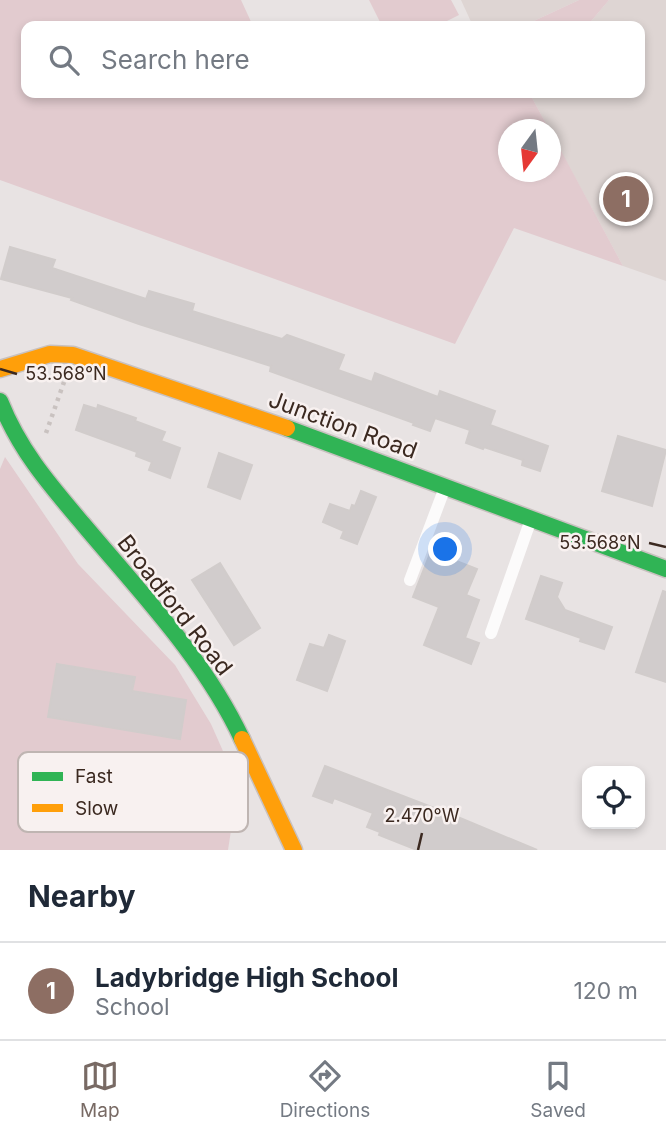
<!DOCTYPE html>
<meta charset="utf-8">
<style>
:root{--surface:#fff;--page:#f2f2f3;--text:#1f2937;--muted:#747a83;--line:#e0e1e3;--accent:#786a64}
body{margin:0;font-family:Inter,sans-serif;background:var(--page);color:var(--text)}
.controls{position:absolute;right:21px;bottom:21px;display:grid;overflow:hidden;border-radius:14px;box-shadow:0 4px 10px #0003}
.controls button{width:63px;height:63px;display:grid;place-items:center;padding:0;border:0;border-bottom:2px solid var(--line);background:var(--surface);color:var(--text);font:35px sans-serif}
.compass{position:absolute;left:498px;top:119px;width:63px;height:63px;border-radius:50%;background:var(--surface);box-shadow:0 4px 10px #0003;rotate:195deg}
.you{position:absolute;left:446px;top:550px;width:24px;height:24px;margin:-18px;border:5px solid #fff;border-radius:50%;background:#1a73e8;box-shadow:0 0 0 10px #1a73e833}
.badge{display:grid;place-items:center;width:46px;height:46px;border-radius:50%;background:var(--accent);color:#fff;font-size:23px;font-weight:700}
.pin{position:absolute;translate:-50% -50%;border:4px solid #fff;box-shadow:0 2px 7px #0006}
.list{margin:0;padding:0;list-style:none}
h2{display:flex;justify-content:space-between;align-items:center;height:91px;margin:0;padding:0 28px;font-size:30px}
h2 small{font-size:23px;font-weight:400;color:var(--muted)}
.list li{display:grid;grid-template-columns:46px 1fr auto;gap:21px;align-items:center;box-sizing:border-box;height:98px;padding:0 28px;border-top:2px solid var(--line)}
.list b{display:block;font-size:26px;white-space:nowrap}
.list p{margin:0;font-size:23px;white-space:nowrap;color:var(--muted)}
.list em{font-size:23px;font-style:normal;color:var(--muted)}
.icon{flex:none;width:38px;height:38px;fill:none;stroke:currentColor;stroke-width:2;stroke-linecap:round;stroke-linejoin:round}
.map{position:relative;flex:none;width:666px;height:850px;overflow:hidden}
.search{position:absolute;background:var(--surface);box-shadow:0 4px 10px #0003;left:21px;right:21px;top:21px;height:77px;display:flex;align-items:center;gap:18px;box-sizing:border-box;padding:0 24px;border-radius:14px;color:var(--muted);font-size:26px}
.sheet{height:189px;background:var(--surface)}
nav{display:flex;justify-content:space-around;align-items:center;box-sizing:border-box;height:98px;border-top:2px solid var(--line);background:var(--surface);font-size:19px;color:var(--muted)}
nav a{display:grid;justify-items:center;gap:4px}
nav .on{color:var(--accent)}
.map>svg:first-child{display:block}
.built{fill:#ded5d3}
.green{fill:#e2cbcf}
.building{fill:#d1cccc;stroke:#d1cccb;stroke-width:2}
.lines{fill:none;stroke-linecap:round;stroke-linejoin:round}
.fast-casing{stroke:#c8c1bf;stroke-width:19}
.slow-casing{stroke:#c8c1bf;stroke-width:19}
.path{stroke:#c9c2c0;stroke-width:4.5;stroke-dasharray:3.5 5;stroke-linecap:butt}
.lane{stroke:#fcfbfb;stroke-width:12}
.fast{stroke:#30b455;stroke-width:16}
.slow{stroke:#ff9f0a;stroke-width:16}
.ticks{fill:none;stroke:#3b2920;stroke-width:2.5}
.labels{text-anchor:middle;stroke-width:5;stroke-linejoin:round;paint-order:stroke}
.street-label{font-size:23px;fill:#3b2920;stroke:#f8f1f0}
.key{fill:#f8f1f0;stroke:#bfb5b2;stroke-width:2}
.key-label{font-size:19px;fill:#3b2920}
.ticks-label{font-size:18px;text-anchor:middle;fill:#3b2920;stroke:#f8f1f0;stroke-width:5;stroke-linejoin:round;paint-order:stroke}
</style>
<div class="map">
<svg width="666" height="850" viewBox="0 0 666 850">
<rect width="100%" height="100%" fill="#e8e3e3"/>
<g class="built">
<polygon points="461,0 579,0 523,26 473,26"/>
<polygon points="609,0 666,0 666,281 623,266 531,96 534,93 640,93 640,26 587,26"/>
</g>
<g class="green">
<polygon points="0,0 241,0 253,26 26,26 26,93 534,93 531,96 549,129 508,130 508,172 550,172 551,132 623,266 514,228 455,344 0,180"/>
<polygon points="369,0 451,0 459,15 437,26 382,26"/>
<polygon points="579,0 609,0 587,26 523,26"/>
<polygon points="5,457 78,564 175,665 211,724 238,785 228,850 0,850 0,469"/>
</g>
<g class="building">
<polygon points="10,247 55,260 52,268 146,299 149,291 194,304 192,311 282,339 287,335 344,355 338,370 372,382 375,373 438,397 440,391 495,411 490,425 548,446 540,471 522,465 523,460 484,447 483,449 466,443 470,430 435,418 430,431 413,425 414,423 270,371 271,366 139,324 71,300 72,298 1,279"/>
<polygon points="84,405 97,409 98,405 136,418 135,421 165,432 161,441 180,448 170,478 149,470 152,462 136,456 137,452 76,430"/>
<polygon points="618,436 666,450 652,506 602,491"/>
<polygon points="219,453 252,465 240,499 208,487"/>
<polygon points="361,491 376,497 357,544 341,538 344,531 323,522 330,504 350,511 352,505 355,506"/>
<polygon points="431,551 477,569 466,595 479,600 465,638 479,643 471,664 424,645 439,607 413,597"/>
<polygon points="220,563 260,628 234,645 192,580"/>
<polygon points="541,576 562,583 557,597 565,610 612,627 604,649 580,641 581,638 526,619"/>
<polygon points="663,591 666,592 666,682 636,672"/>
<polygon points="329,635 345,641 327,691 297,680 310,644 324,648"/>
<polygon points="57,664 135,677 132,691 186,700 180,739 48,717"/>
<polygon points="325,766 460,818 537,850 417,850 379,835 380,832 367,827 373,813 334,798 332,803 313,796"/>
</g>
<g class="lines">
<defs>
<g id="fast">
<path d="M0 401C20 451 49 484 83 524 140 592 204 658 242 739"/>
<polyline points="287,428 666,569"/>
</g>
<g id="slow">
<polyline points="0,369 50,354 73,355 287,428"/>
<polyline points="242,739 294,850"/>
</g>
</defs>
<use href="#fast" class="fast-casing"/>
<use href="#slow" class="slow-casing"/>
<polyline class="path" points="46,433 64,382"/>
<g class="lane">
<polyline points="410,580 444,490"/>
<polyline points="491,633 530,522"/>
</g>
<use href="#fast" class="fast"/>
<use href="#slow" class="slow"/>
</g>
<path class="ticks" d="M0 369 17 374M649 543 666 547M418 850 422 833"/>
<g class="labels">
<g class="street-label">
<text transform="translate(343 425) rotate(20)" y="8">Junction Road</text>
<text transform="translate(175 605) rotate(52)" y="8">Broadford Road</text>
</g>
</g>
<rect x="18" y="752" width="230" height="80" rx="10" class="key"/>
<rect x="32" y="772" width="31" height="9" fill="#30b455"/>
<rect x="32" y="804" width="31" height="8" fill="#ff9f0a"/>
<g class="key-label">
<text x="75" y="783">Fast</text>
<text x="75" y="815">Slow</text>
</g>
<g class="ticks-label">
<text x="66" y="380">53.568°N</text>
<text x="600" y="549">53.568°N</text>
<text x="422" y="822">2.470°W</text>
</g>
</svg>
<div class="controls">
<button><svg class="icon" aria-label="locate" viewBox="0 0 24 24"><circle cx="12" cy="12" r="6"/><path d="M12 2v4M12 18v4M2 12h4M18 12h4"/></svg></button>
</div>
<svg class="compass" viewBox="-18 -18 36 36"><path d="M0-13l5 13h-10z" fill="#e53935"/><path d="M0 13l5-13h-10z" fill="#747a83"/></svg>
<div class="you"></div>
<div class="pin badge" style="left:626px;top:199px;background:#8d6e63">1</div>
<div class="search"><svg class="icon" aria-label="search" viewBox="0 0 24 24"><circle cx="10" cy="10" r="6"/><path d="M15 15l6 6"/></svg>Search here</div>
</div>
<section class="sheet">
<h2>Nearby<small></small></h2>
<ul class="list">
<li><span class="badge" style="background:#8d6e63">1</span><div><b>Ladybridge High School</b><p>School</p></div><em>120 m</em></li>
</ul>
</section>
<nav>
<a class="on"><svg class="icon" aria-label="map" viewBox="0 0 24 24"><path d="M3 6l6-2 6 2 6-2v14l-6 2-6-2-6 2zM9 4v14M15 6v14"/></svg>Map</a>
<a><svg class="icon" aria-label="directions" viewBox="0 0 24 24"><path d="M12 3l9 9-9 9-9-9zM9 14v-3h6M13 9l2 2-2 2"/></svg>Directions</a>
<a><svg class="icon" aria-label="saved" viewBox="0 0 24 24"><path d="M7 4h10v16l-5-4-5 4z"/></svg>Saved</a>
</nav>
